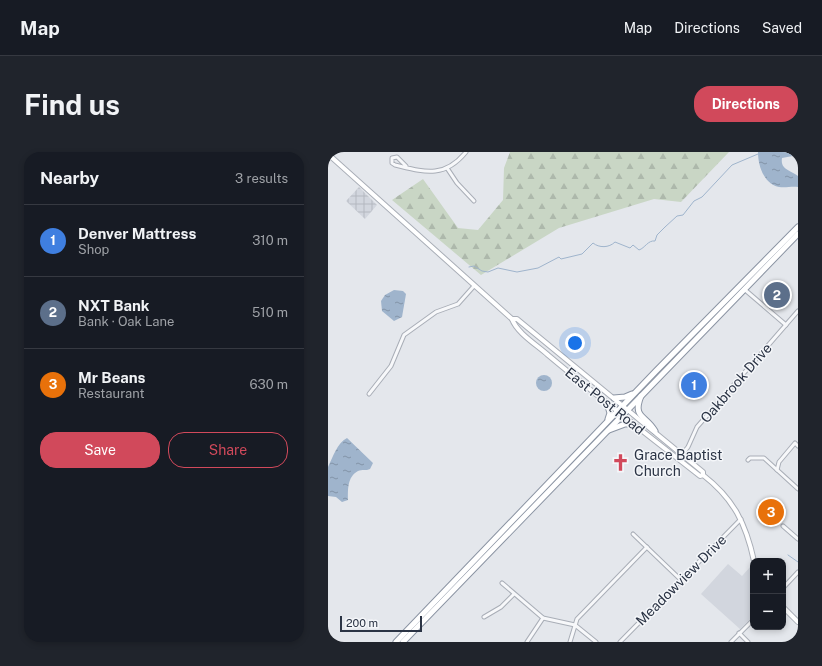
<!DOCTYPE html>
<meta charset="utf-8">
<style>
:root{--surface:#171b24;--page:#20242c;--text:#f1f3f6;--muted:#9ea1a6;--line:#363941;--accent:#d1495b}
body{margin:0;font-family:"Public Sans",sans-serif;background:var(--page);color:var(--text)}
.controls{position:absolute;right:12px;bottom:12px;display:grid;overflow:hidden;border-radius:8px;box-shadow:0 2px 6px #0003}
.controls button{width:36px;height:36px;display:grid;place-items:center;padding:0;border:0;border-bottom:1px solid var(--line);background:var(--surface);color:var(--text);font:20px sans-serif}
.scale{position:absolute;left:12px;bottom:10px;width:82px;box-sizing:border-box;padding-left:4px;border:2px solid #2b3445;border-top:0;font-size:11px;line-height:14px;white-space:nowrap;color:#2b3445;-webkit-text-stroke:3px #f4f6f9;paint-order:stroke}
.you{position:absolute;left:247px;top:191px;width:14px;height:14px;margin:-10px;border:3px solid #fff;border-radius:50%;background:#1a73e8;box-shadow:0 0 0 6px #1a73e833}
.badge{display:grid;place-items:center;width:26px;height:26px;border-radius:50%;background:var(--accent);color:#fff;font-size:13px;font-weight:700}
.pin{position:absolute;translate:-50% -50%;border:2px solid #fff;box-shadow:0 1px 4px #0006}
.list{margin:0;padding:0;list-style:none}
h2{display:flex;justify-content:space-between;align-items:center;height:52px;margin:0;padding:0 16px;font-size:17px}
h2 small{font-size:13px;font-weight:400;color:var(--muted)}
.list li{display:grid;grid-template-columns:26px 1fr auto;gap:12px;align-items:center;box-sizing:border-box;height:72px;padding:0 16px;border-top:1px solid var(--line)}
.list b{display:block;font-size:15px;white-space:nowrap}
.list p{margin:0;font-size:13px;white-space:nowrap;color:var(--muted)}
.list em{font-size:13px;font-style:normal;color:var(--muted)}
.actions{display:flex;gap:8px;padding:12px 16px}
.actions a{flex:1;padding:9px 0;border:1px solid var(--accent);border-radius:16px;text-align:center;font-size:14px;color:var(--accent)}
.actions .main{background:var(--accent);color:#fff}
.map{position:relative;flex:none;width:470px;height:490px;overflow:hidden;border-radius:16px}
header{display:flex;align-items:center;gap:24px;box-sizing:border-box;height:56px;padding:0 20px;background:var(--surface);border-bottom:1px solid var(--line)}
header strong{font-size:19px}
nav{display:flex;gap:22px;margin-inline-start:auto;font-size:14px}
.intro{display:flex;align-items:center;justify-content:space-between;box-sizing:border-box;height:96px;padding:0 24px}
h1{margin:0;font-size:28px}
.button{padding:10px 18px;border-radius:16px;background:var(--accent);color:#fff;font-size:14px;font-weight:700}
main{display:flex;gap:24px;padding:0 24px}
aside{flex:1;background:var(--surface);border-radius:16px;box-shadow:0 2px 6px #0003}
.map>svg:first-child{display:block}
.built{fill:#d2d6de}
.industrial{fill:url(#industrial-grid)}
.forest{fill:url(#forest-firs)}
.water{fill:url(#water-ripples)}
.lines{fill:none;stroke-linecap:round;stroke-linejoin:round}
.stream{stroke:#9fb4cc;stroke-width:1}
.street-casing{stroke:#a9aeb7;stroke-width:5}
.secondary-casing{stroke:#a9aeb7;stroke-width:6}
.highway-casing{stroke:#8b94a3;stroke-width:7}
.street{stroke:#f7f8fa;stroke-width:3}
.secondary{stroke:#fff;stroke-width:4}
.highway{stroke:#fff;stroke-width:5}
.labels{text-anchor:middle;stroke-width:3;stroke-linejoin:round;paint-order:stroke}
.street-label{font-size:14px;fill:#2b3445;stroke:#f4f6f9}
.poi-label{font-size:14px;fill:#2b3445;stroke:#f4f6f9;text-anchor:start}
</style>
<header>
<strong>Map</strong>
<nav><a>Map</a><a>Directions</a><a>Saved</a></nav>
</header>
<div class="intro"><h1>Find us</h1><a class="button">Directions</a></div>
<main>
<aside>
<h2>Nearby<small>3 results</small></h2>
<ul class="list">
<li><span class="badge" style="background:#3f7fe0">1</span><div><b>Denver Mattress</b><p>Shop</p></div><em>310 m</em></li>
<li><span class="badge" style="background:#5c6f8a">2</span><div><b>NXT Bank</b><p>Bank · Oak Lane</p></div><em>510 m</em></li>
<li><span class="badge" style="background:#e8710a">3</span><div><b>Mr Beans</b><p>Restaurant</p></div><em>630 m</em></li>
</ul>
<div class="actions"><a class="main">Save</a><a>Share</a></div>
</aside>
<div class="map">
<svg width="470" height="490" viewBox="0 0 470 490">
<defs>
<pattern id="industrial-grid" width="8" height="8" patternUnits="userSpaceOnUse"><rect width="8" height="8" fill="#d2d6de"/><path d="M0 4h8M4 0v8" fill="none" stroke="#b4b8c0"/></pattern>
<pattern id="forest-firs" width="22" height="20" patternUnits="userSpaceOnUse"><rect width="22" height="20" fill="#c9d6c5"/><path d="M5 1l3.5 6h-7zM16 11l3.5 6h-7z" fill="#adb8ab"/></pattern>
<pattern id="water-ripples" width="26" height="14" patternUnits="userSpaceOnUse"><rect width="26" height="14" fill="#9fb4cc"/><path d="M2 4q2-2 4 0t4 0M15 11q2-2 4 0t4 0" fill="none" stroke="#8293a7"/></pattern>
</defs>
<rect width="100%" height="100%" fill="#e4e7ec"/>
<polygon class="built" points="400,412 414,424 424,413 425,418 425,464 412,477 373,442"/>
<polygon class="industrial" points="31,35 49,53 37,67 18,49"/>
<polygon class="forest" points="182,0 401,0 353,50 326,47 231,76 153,123 64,48 95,27 130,76 150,78 175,48 176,16"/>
<g class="water">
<path d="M430 0H470V3L454 6C452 18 463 18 470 24V35C464 34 458 36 451 35 436 32 430 14 430 0Z"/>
<polygon points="66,138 75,139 78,142 74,165 66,169 54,159 53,149 57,143"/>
<circle cx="216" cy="231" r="8"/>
<path d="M19 286 45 311 42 317C38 319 34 317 30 319 19 325 20 338 20 348L14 350 8 345 0 344C0 337 0 319 0 315 5 305 9 291 19 286Z"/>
</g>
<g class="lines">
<g class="stream">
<path d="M141 115 146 114 154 119 160 120 170 116 189 120 210 116 231 105 233 107 254 102 265 91C271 96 281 96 287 90L302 96 305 93 311 98C317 96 320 88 327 89L329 83 337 75 349 64 355 63 366 49 374 45 404 13 430 2"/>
<polyline points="460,403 470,410"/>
</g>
<defs>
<g id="street">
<path d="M78 14 69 5 64 6V11L67 13C96 20 116 27 138 0"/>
<polyline points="119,16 129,31 146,49"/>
<polyline points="416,137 458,173"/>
<polyline points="41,242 63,214 76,183 108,160 130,152 146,134"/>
<polyline points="350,307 360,295 369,275 470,159"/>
<polyline points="420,308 422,306 436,306 470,337"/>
<polyline points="449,318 451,310 467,291 470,294"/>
<polyline points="455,374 470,387"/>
<polyline points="305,382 353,428"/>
<polyline points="174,431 215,466 247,473 268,490"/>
<polyline points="455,436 470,420"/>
<polyline points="156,465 173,455 186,442"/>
<polyline points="411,481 420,490"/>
<polyline points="199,490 215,466"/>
<polyline points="242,490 249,467 319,395"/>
<polyline points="292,490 413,367"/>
<polyline points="403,490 425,468"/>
</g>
<g id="secondary">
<path d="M0 2 184 167C189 181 209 193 220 203 270 245 321 284 372 324L375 323"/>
<path d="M184 167H189L375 320V323C406 347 418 372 426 409"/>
<polyline points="455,455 470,470"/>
</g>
<g id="highway">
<path d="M313 244C304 266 318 263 327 279"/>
<polyline points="286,246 297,245 304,242"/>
<polyline points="279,251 282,261 280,267"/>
<polyline points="281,278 297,272 305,272"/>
<polyline points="68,490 328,219 470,75"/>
<polyline points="75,490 470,82"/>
</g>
</defs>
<use href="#street" class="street-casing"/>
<use href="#secondary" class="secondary-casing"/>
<use href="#highway" class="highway-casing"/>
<use href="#street" class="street"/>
<use href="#secondary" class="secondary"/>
<use href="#highway" class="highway"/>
</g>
<defs>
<symbol id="church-bare" viewBox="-9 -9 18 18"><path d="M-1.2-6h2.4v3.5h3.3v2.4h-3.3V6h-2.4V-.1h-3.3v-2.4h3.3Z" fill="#d1495b" stroke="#f4f6f9" stroke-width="2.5" paint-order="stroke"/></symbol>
</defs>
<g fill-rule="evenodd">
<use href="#church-bare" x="280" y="298" width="25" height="25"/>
</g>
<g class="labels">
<g class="street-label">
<text transform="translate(408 231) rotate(-49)" y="5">Oakbrook Drive</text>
<text transform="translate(277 249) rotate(39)" y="5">East Post Road</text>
<text transform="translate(353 428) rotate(-45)" y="5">Meadowview Drive</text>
</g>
<g class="poi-label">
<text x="306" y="308">Grace Baptist<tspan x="306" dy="16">Church</tspan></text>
</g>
</g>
</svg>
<div class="controls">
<button>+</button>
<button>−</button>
</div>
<div class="scale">200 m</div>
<div class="you"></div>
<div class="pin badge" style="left:366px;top:233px;background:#3f7fe0">1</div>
<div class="pin badge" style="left:449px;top:143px;background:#5c6f8a">2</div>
<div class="pin badge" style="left:443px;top:360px;background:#e8710a">3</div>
</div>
</main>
